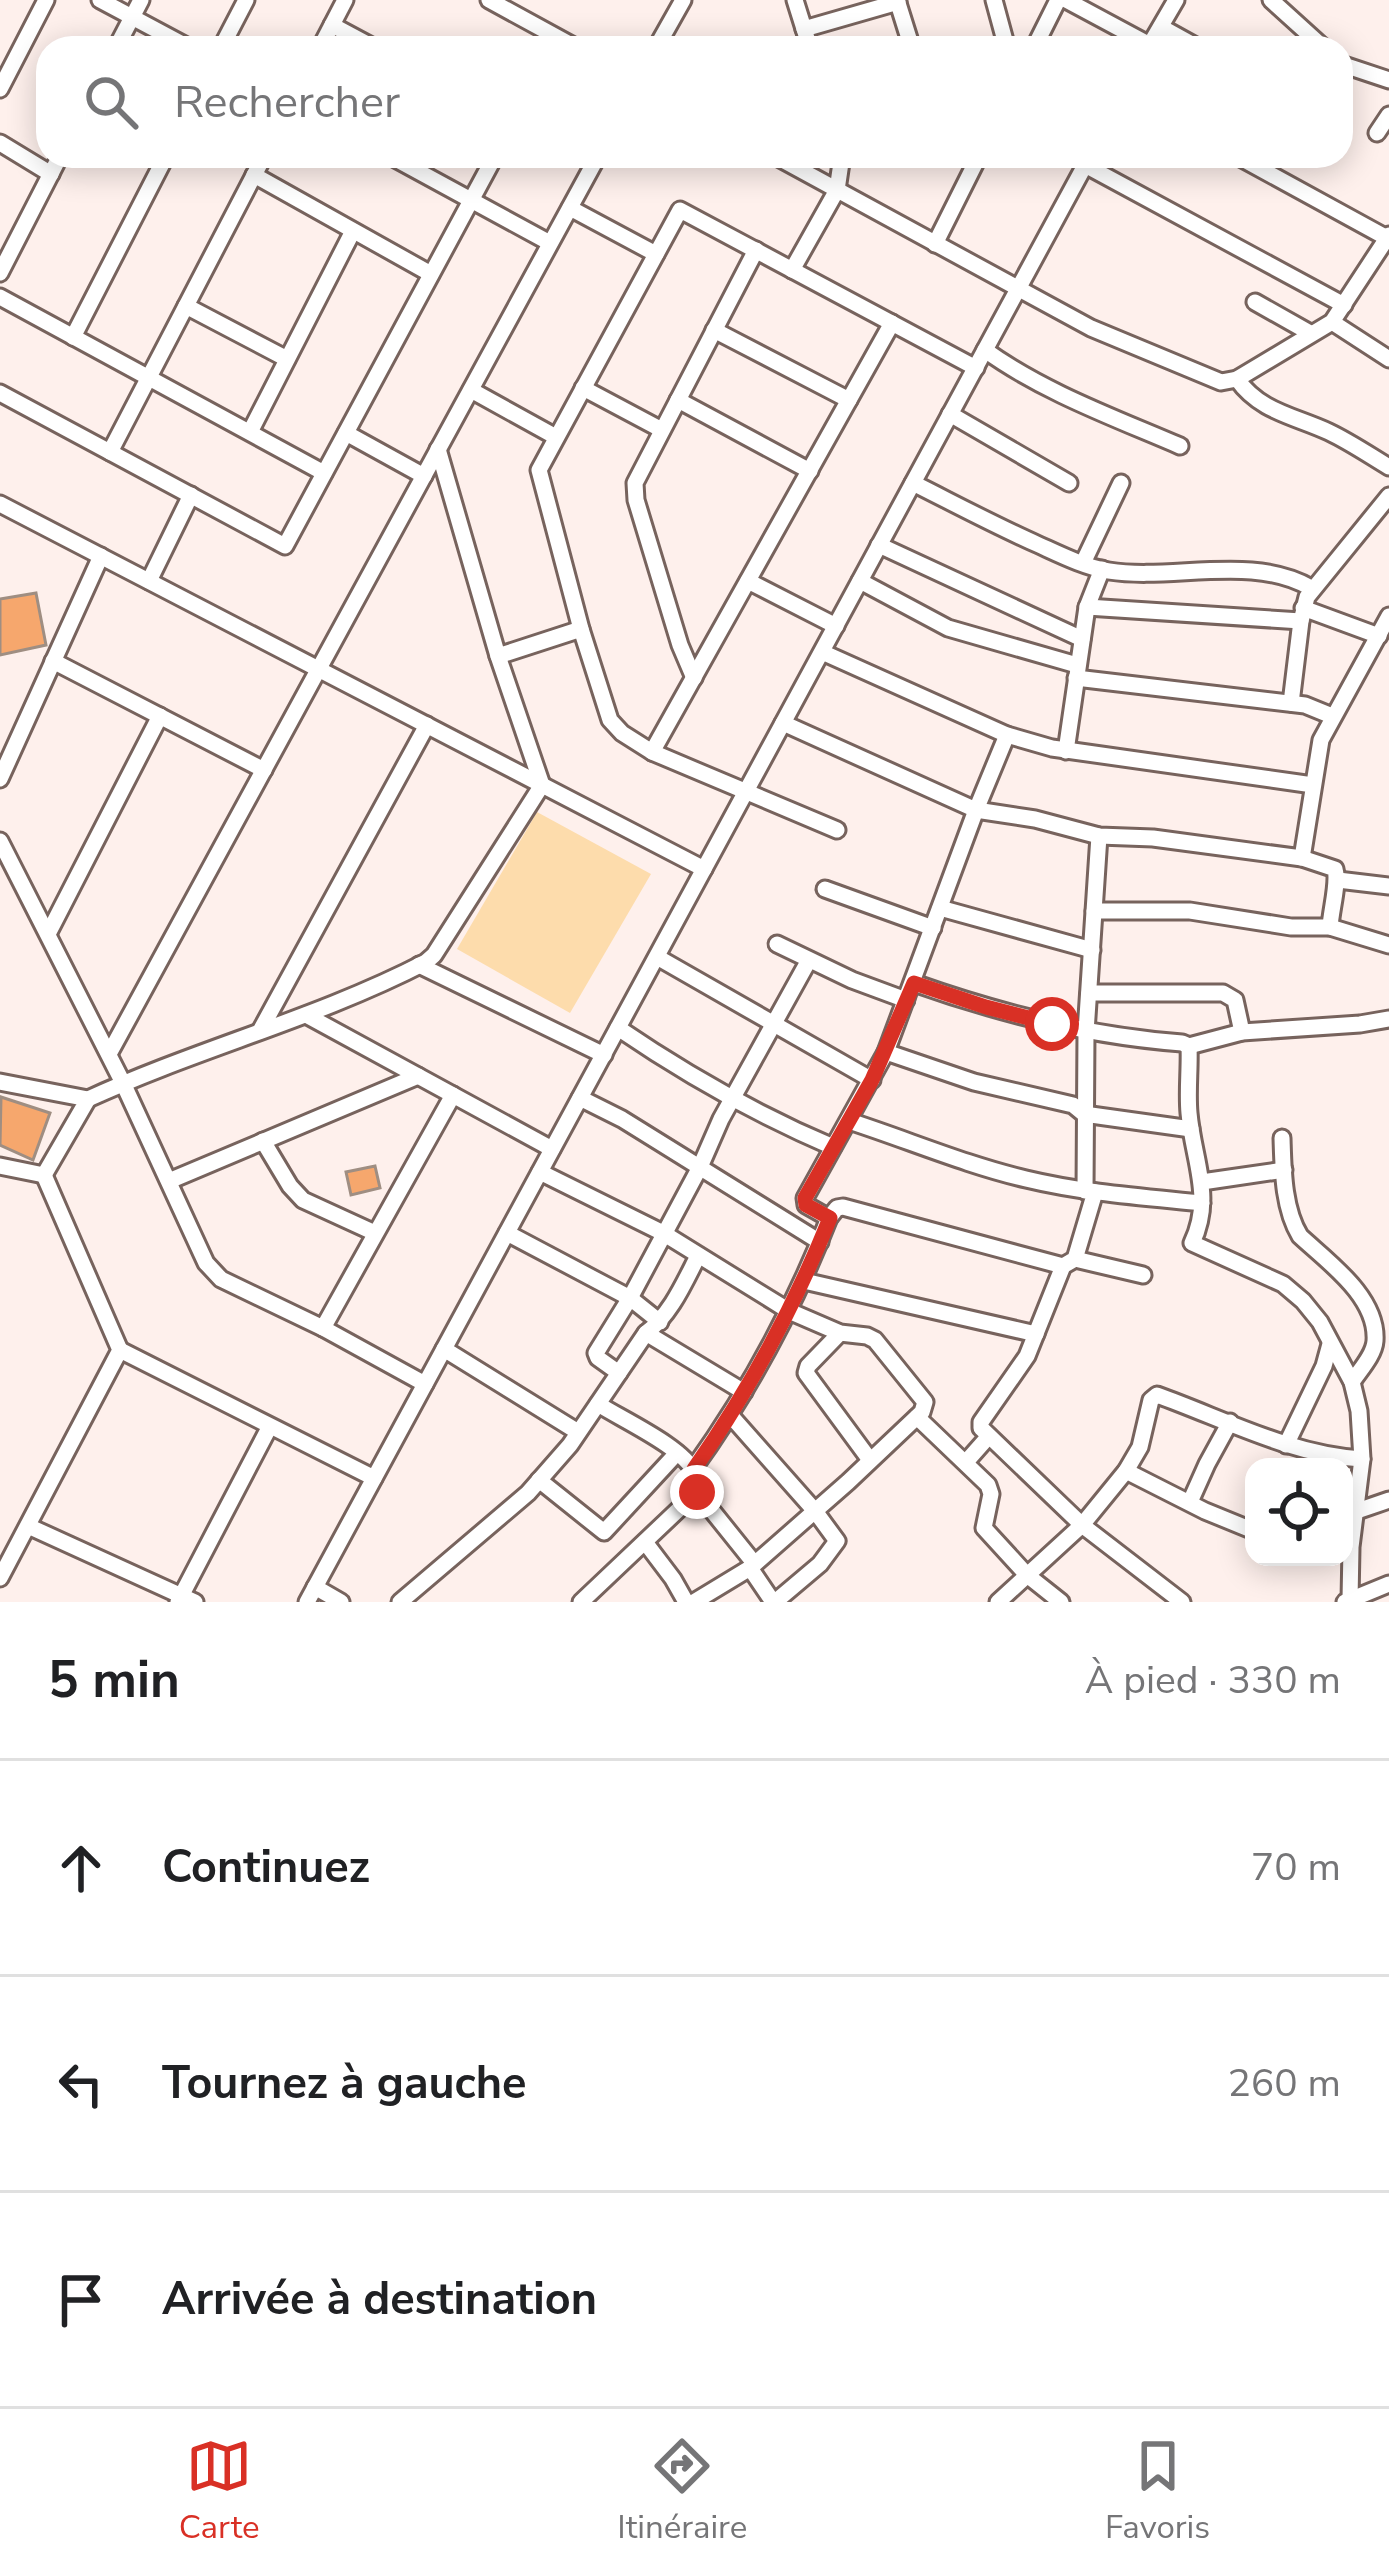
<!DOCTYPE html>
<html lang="fr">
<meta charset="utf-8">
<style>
:root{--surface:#fff;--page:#f6f6f6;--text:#202124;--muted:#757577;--line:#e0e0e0;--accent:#d93025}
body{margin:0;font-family:"Nunito Sans",sans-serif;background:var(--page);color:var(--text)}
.controls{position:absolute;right:36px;bottom:36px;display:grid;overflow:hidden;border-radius:24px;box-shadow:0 6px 30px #0003}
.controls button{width:108px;height:108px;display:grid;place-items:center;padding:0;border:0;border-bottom:3px solid var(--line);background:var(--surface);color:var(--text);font:60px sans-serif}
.stop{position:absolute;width:36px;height:36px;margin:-27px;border:9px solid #d93025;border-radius:50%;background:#fff}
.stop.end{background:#d93025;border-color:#fff;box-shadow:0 3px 12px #0008}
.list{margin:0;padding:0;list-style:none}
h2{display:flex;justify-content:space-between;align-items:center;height:156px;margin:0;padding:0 48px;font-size:51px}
h2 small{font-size:39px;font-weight:400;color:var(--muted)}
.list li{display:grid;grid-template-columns:78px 1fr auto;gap:36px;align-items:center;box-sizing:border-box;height:216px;padding:0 48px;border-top:3px solid var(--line)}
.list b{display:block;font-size:45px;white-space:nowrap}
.list em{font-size:39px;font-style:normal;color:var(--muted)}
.icon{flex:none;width:66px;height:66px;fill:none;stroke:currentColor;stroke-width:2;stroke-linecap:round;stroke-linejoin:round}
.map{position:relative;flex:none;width:1389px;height:1602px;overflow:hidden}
.search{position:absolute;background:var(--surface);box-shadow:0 6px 30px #0003;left:36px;right:36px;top:36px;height:132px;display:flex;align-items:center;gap:30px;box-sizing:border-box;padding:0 42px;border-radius:36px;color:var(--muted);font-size:45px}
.sheet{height:804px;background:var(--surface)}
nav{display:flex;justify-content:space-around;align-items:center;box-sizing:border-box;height:168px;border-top:3px solid var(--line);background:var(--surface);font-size:33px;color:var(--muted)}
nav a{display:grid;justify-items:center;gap:6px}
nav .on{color:var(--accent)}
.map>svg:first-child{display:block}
.green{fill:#fddcac}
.building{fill:#f6a76d;stroke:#9f8e82;stroke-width:3}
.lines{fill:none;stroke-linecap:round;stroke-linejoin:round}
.minor-casing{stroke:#77635d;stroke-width:21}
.minor{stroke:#fff;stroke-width:15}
.route{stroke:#d93025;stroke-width:15}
</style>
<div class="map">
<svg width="1389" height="1602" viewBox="0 0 1389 1602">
<rect width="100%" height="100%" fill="#fef0ec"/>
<polygon class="green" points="537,812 651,874 570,1013 457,949"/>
<g class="building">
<polygon points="36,593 46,645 0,655 0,599"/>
<polygon points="1,1097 50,1113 33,1160 0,1145"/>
<polygon points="375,1166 380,1188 351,1195 346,1172"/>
</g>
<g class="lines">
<defs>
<g id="minor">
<polyline points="100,0 190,48"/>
<polyline points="489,0 577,48"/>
<polyline points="795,0 810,48"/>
<polyline points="897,0 912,48"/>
<polyline points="994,0 1007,48"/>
<polyline points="1066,0 1150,45"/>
<polyline points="1271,0 1324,48"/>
<polyline points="332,25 375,48"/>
<polyline points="1161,27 1199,48"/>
<polyline points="804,29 898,2"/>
<polyline points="116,48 141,0"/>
<polyline points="221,48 246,0"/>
<polyline points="320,48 345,0"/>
<polyline points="656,48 683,0"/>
<polyline points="1034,48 1058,0"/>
<polyline points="1148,48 1176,0"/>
<polyline points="1341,64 1389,80"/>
<polyline points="0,89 46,0"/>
<polyline points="1377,133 1389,115"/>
<polyline points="0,143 51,174"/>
<polyline points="390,156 550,243"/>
<polyline points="775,156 1091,328 1221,382 1237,379 1332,322 1389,235"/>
<polyline points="1237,156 1387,238"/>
<polyline points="1085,165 1344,305"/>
<polyline points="254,175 431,274"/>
<polyline points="570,208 656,254"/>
<polyline points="935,244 979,156"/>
<polyline points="792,270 837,190 842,156"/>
<polyline points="0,273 60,156"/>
<polyline points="0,297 324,473"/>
<polyline points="1255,302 1310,333"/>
<polyline points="186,306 287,359"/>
<polyline points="1332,322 1389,359"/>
<polyline points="714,330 849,400"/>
<polyline points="73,337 166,156"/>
<path d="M985 350C1043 392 1115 418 1180 446"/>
<path d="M1237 379C1260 412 1295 416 1329 432 1350 442 1369 455 1389 467"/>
<polyline points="583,388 662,430"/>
<polyline points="471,390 556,437"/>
<polyline points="0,393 285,546 495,156"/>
<polyline points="678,400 810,471"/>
<polyline points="950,414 1069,483"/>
<polyline points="250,432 353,231"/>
<polyline points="346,433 424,476"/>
<polyline points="110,452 264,156"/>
<path d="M913 483C955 504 996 526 1039 545 1061 555 1085 567 1109 571 1172 581 1254 554 1311 588"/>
<polyline points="0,504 704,869"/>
<polyline points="879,545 1082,639"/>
<polyline points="1083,563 1121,483"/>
<polyline points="149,581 191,495"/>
<polyline points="748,581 836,626"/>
<polyline points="860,581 948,628 1077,665"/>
<polyline points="1087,607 1301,621"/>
<polyline points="1303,608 1379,636"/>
<polyline points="822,652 1007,735 1052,748 1313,785"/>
<polyline points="498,656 581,629"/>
<polyline points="53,661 264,770"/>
<polyline points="694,678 680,645 636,500 635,483 756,250"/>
<polyline points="1076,678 1305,705 1332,716"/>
<polyline points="1291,703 1301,621 1307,597 1389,496"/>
<path d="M783 723 976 810 1035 819 1099 836 1153 838 1302 858 1335 869C1339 882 1331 910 1330 927"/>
<polyline points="1066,751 1087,607 1102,569"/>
<polyline points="652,752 892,323"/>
<polyline points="0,779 101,556"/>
<polyline points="837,830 652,752 622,733 610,720 581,629 539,470 680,210 976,368"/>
<polyline points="0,841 123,1083 206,1263 221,1279 323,1328 425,1384"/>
<polyline points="1302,858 1321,740 1389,616"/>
<polyline points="1338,880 1389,886"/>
<polyline points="825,889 933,928"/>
<polyline points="940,908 1092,950"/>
<polyline points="1094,911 1190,911 1291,927 1330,927 1389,945"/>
<polyline points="49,932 160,716"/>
<polyline points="777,944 852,980 906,1000"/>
<polyline points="657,957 872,1080"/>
<polyline points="419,965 604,1055"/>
<path d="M914 983C1001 1014 1090 1036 1182 1043L1189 1046 1242 1032 1360 1024 1389 1019"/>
<polyline points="1089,993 1223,993 1235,1000 1242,1032"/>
<polyline points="306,1015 552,1149"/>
<path d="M618 1028C684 1073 760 1116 833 1147"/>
<polyline points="260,1031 427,725"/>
<path d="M1189 1046C1190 1068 1187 1091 1189 1113 1193 1160 1214 1197 1192 1243L1283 1284 1303 1301 1320 1322 1352 1382 1359 1411 1362 1459 1351 1547 1350 1600"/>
<polyline points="886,1052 974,1082 1073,1105 1084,1114 1191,1129"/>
<polyline points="109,1054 598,156"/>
<polyline points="0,1082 88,1099 44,1175"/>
<polyline points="580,1098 622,1119 820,1242"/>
<path d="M88 1099C199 1048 318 1018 426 962L434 955 542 785 498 656 438 449"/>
<path d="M849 1121C908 1140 966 1165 1026 1179 1084 1193 1143 1197 1202 1203"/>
<path d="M1282 1138C1283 1169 1283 1208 1300 1236 1328 1262 1378 1297 1375 1341 1374 1355 1360 1370 1352 1382"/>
<polyline points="263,1141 290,1186 303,1200 375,1233"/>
<polyline points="0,1166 44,1175"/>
<polyline points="540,1172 663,1233 789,1311 840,1333 867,1336 875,1340 925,1402 922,1412 848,1482 750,1568 694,1602"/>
<polyline points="169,1181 418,1076"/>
<polyline points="1202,1182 1284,1170"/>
<polyline points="1085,1191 1086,1032 1099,836"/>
<polyline points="1095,1192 1075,1259 1063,1266 1027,1356 981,1422 981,1428 1082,1525 1182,1602"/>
<polyline points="829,1218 806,1205 805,1198 886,1052 976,810 1007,735"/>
<polyline points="507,1233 630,1298 660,1322"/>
<polyline points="1075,1259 1143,1275"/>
<polyline points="804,1281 1036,1334"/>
<polyline points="323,1328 453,1095"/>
<polyline points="646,1333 744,1392"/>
<polyline points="840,1333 808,1366 806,1373 870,1460"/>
<polyline points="444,1349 578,1432"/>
<polyline points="120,1350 374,1478"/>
<polyline points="619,1373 598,1358 596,1353 630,1298 700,1167 721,1119 809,960"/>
<path d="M598 1404C623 1420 683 1447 695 1473 698 1481 697 1484 697 1492L754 1563"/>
<polyline points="731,1416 815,1511 837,1541 820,1564 775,1602"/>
<polyline points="917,1417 988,1485 991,1494 984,1528 1027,1575 1061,1602"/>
<polyline points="1286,1445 1324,1366 1330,1344"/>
<polyline points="966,1462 989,1436"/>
<path d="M693 1469C749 1391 794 1307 829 1218L837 1208 843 1207 1063 1266"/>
<polyline points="1126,1471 1205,1511 1254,1531"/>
<polyline points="539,1480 604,1532 677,1453"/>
<polyline points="1190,1502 1207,1464 1230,1422"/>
<polyline points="1357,1511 1389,1500"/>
<polyline points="28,1526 195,1602"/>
<polyline points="645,1542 673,1579 686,1602"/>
<polyline points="750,1568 773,1602"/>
<polyline points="0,1578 120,1350 44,1175"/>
<polyline points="315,1587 341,1602"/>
<polyline points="178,1602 269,1428"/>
<polyline points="307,1602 1090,156"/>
<path d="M400 1602 528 1493 570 1445 646 1333C671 1314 684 1283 698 1256"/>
<polyline points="581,1602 697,1492"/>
<path d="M998 1602 1082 1525 1126 1471 1140 1447 1151 1400 1157 1395C1224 1419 1291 1455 1362 1459"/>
<polyline points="1345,1602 1389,1584"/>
</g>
</defs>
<use href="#minor" class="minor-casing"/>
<use href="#minor" class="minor"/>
</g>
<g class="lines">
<path class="route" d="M697 1492 694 1469C749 1391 794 1307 830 1218L806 1205 805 1198 872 1080 914 983 986 1007 1052 1024"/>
</g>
</svg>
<div class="controls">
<button><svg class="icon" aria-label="locate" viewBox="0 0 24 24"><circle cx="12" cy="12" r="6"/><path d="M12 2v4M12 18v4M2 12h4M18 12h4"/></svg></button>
</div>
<div class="stop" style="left:1052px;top:1024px"></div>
<div class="stop end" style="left:697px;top:1492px"></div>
<div class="search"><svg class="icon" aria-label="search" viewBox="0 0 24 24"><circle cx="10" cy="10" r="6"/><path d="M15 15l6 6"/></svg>Rechercher</div>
</div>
<section class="sheet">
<h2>5 min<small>À pied · 330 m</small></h2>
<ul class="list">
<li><svg class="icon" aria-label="ahead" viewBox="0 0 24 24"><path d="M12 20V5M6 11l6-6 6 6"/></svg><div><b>Continuez</b></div><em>70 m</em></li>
<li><svg class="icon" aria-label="left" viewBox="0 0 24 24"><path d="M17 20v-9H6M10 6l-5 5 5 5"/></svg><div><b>Tournez à gauche</b></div><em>260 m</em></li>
<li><svg class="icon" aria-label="arrive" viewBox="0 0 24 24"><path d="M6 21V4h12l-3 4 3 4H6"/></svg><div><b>Arrivée à destination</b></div></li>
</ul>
</section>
<nav>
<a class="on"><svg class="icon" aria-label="map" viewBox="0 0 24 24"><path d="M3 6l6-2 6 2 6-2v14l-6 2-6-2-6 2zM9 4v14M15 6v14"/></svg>Carte</a>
<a><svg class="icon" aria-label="directions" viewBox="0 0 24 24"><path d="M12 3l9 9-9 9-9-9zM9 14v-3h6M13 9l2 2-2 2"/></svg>Itinéraire</a>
<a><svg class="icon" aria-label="saved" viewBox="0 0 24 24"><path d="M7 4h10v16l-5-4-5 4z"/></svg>Favoris</a>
</nav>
